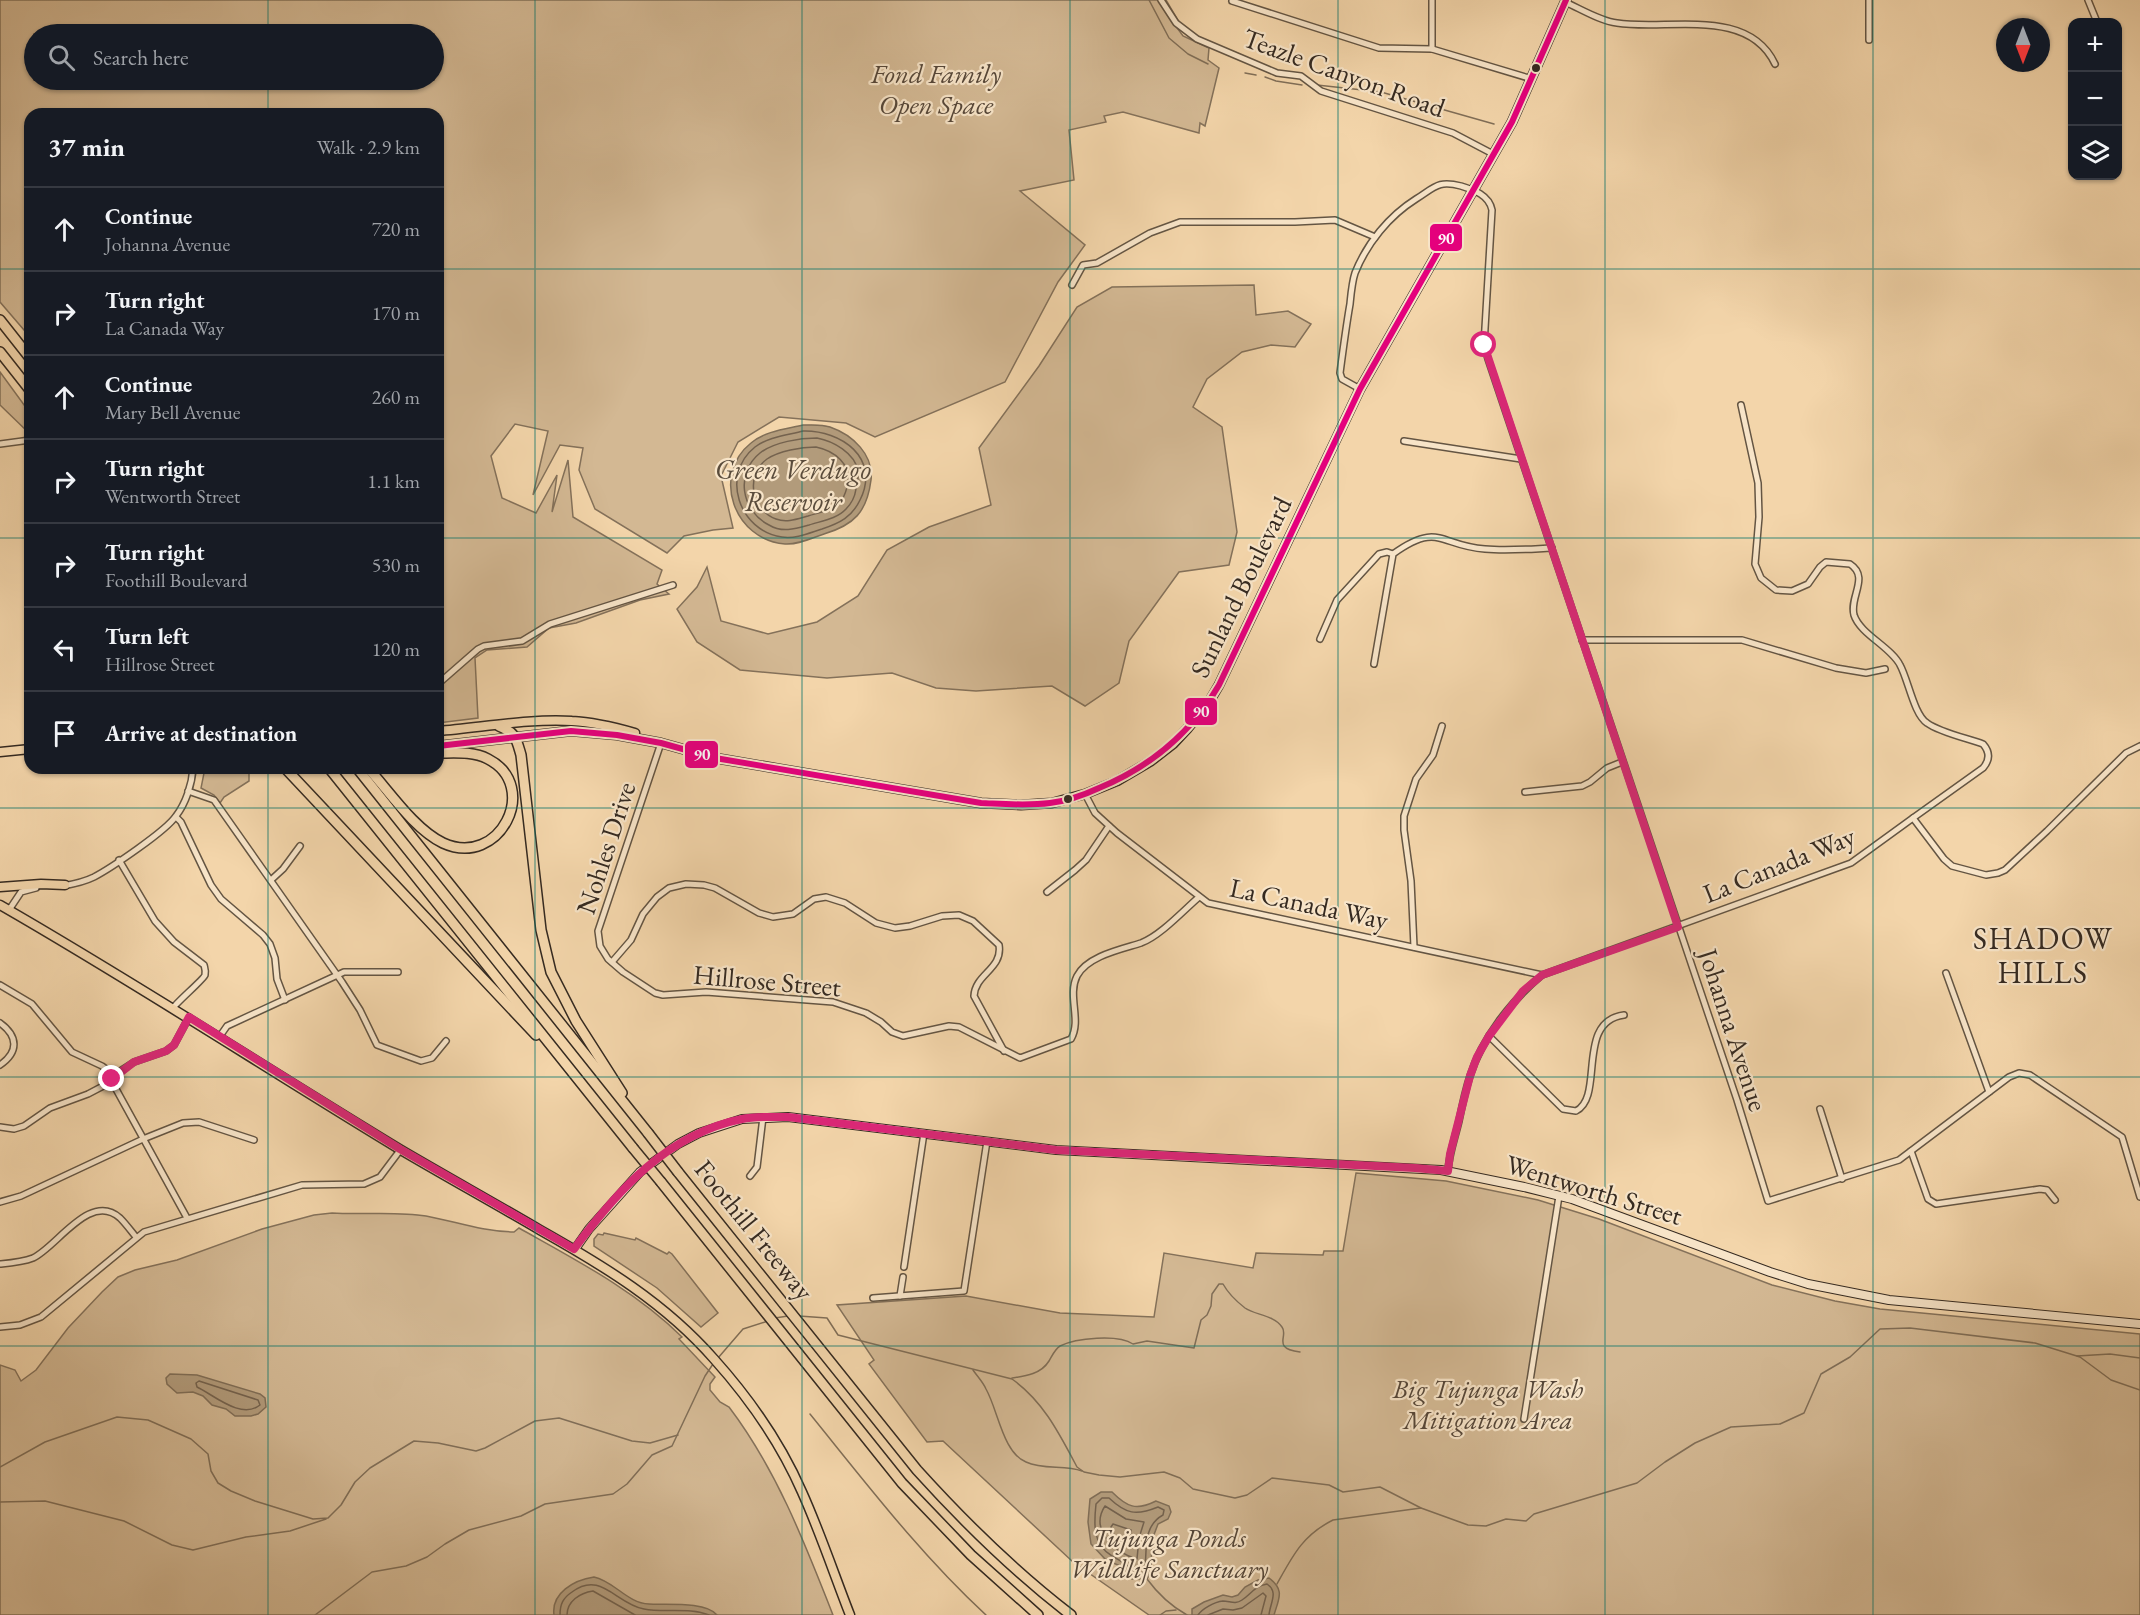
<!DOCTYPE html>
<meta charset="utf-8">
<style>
:root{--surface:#171b24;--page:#20242c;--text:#f1f3f6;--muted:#9ea1a6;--line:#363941}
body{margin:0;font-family:"EB Garamond",serif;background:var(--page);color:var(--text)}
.controls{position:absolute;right:18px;top:18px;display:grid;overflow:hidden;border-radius:12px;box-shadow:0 2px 4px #0004}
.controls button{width:54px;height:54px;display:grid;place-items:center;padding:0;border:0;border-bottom:2px solid var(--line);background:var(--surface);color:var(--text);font:30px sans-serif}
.compass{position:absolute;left:1996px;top:18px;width:54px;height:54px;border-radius:50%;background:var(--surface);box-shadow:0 2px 4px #0004;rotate:180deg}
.stop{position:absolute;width:18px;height:18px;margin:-14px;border:4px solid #db2777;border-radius:50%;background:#fff}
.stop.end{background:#db2777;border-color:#fff;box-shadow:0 2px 6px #0008}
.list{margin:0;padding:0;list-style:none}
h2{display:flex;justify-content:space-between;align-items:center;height:78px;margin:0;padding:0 24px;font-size:26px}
h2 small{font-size:20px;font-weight:400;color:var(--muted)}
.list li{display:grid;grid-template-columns:39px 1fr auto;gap:18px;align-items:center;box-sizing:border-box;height:84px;padding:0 24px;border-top:2px solid var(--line)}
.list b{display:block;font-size:22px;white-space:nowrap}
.list p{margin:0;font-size:20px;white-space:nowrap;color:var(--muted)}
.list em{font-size:20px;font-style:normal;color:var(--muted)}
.icon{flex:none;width:33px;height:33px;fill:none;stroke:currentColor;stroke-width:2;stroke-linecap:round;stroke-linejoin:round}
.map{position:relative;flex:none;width:2140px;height:1615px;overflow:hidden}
.search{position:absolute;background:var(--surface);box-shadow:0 2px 4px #0004;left:24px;top:24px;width:420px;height:66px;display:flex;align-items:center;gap:15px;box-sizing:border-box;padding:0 21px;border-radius:33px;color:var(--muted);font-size:22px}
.panel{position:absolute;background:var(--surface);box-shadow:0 2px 4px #0004;left:24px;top:108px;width:420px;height:666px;border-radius:18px}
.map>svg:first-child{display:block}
.green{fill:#d3b893;stroke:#84715a;stroke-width:1.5;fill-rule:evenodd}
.water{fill:#b29b7b;stroke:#806e57;stroke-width:1.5}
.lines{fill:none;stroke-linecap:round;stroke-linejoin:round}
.shore{stroke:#74624e;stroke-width:1.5}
.stream{stroke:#806e57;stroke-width:1.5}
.minor-casing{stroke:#645543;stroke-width:8}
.secondary-casing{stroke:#352a21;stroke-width:10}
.primary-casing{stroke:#352a21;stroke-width:11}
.motorway-casing{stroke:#352a21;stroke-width:12}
.minor{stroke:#f7e4c8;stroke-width:5}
.secondary{stroke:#f7e4c8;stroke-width:8}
.primary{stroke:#f3d5aa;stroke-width:8}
.motorway{stroke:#f3d5aa;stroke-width:9}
.motorway-bridge-casing{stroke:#352a21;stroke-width:12;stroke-linecap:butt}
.motorway-bridge{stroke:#f3d5aa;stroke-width:9}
.bus-1-casing{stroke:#f7e4c8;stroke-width:10}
.bus-1{stroke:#e5007d;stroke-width:6}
.route{stroke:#db2777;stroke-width:8}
.grid{fill:none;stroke:#0f766e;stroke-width:1.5;stroke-opacity:0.55}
.bus-dot{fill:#352a21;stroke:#f7e4c8;stroke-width:2}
.labels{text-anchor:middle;stroke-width:4.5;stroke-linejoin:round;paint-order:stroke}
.street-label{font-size:27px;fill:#352a21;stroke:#f7e4c8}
.park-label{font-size:27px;font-style:italic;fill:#554638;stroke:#f7e4c8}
.water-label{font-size:28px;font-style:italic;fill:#5a4c3c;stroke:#f7e4c8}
.quarter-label{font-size:30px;letter-spacing:1.5px;fill:#352a21;stroke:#f7e4c8}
.line-badge{stroke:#f7e4c8;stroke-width:2}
.badge-label{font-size:16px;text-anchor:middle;font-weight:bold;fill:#fff}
</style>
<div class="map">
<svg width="2140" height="1615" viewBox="0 0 2140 1615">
<rect width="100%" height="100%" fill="#f3d5aa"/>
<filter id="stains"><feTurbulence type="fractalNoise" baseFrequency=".00333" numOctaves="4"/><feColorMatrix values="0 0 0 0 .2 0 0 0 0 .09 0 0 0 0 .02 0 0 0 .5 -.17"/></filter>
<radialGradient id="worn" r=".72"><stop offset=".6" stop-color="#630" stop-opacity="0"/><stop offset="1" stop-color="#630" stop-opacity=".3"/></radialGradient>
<g class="green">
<path d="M0 0H1166L1179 22 1172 21 1183 36 1209 48 1208 60 1219 68 1205 126 1200 123 1199 133 1123 112 1104 116 1106 122 1069 130 1074 180 1020 191 1085 245 1058 282 1005 382 875 437 846 423 779 417 738 442 721 476 733 528 713 530 684 536 667 553 595 509 579 470 583 448 560 445 533 495 548 431 515 424 491 456 502 498 536 513 557 475 552 512 568 460 573 517 662 570 657 584 669 594 640 600 576 623 549 628 527 647 487 650 475 658 478 718 438 723V114H30V337L0 302ZM34 34H434V80H34Z"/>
<polygon points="1254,285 1256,315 1288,311 1311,324 1295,347 1271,345 1242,352 1207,379 1193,407 1222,427 1237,532 1229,565 1179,572 1129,641 1119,683 1085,706 1052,686 976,691 936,688 892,673 827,678 740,670 697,642 677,609 697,587 707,567 721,621 768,634 817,622 858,596 887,550 929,527 991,505 979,448 1039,366 1077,307 1112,287"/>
<polygon points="0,372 30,413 30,434 0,405"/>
<polygon points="205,768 249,768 249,781 224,797 220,803 214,795 201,788"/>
<polygon points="1356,1173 1446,1181 1538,1200 1599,1219 1772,1285 1835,1301 1880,1309 2140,1334 2140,1615 1149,1615 1073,1562 943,1441 927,1442 869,1364 874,1360 837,1305 966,1296 1060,1313 1154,1317 1164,1253 1253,1268 1256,1253 1323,1255 1324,1251 1343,1251"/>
<path d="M332 1213C364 1215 396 1211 426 1216 458 1222 480 1231 514 1232L519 1228C576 1260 636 1291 682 1337L679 1339 715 1377 710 1384V1390L720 1402 729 1407C776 1469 804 1541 833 1615H0V1365L15 1370 21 1381 36 1370 68 1328 102 1292 118 1277 135 1270 177 1260 262 1229 314 1215Z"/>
<polygon points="604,1233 635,1240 636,1238 667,1254 669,1252 672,1254 718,1313 701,1327 657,1288 594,1246 594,1239 598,1234 603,1235"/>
</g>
<g class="water">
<path d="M803 425C812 425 821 424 830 427 853 435 874 455 871 480 867 512 854 525 824 534 812 538 798 545 785 544 734 540 711 475 751 443 765 431 786 429 803 425Z"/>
<polygon points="170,1374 197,1375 260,1394 265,1398 266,1407 258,1414 251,1416 235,1416 226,1409 212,1405 203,1396 193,1392 177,1393 167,1384 166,1378"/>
<path d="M1101 1492H1112C1127 1507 1136 1511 1156 1501L1169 1506 1171 1512 1168 1519 1158 1524 1152 1540 1151 1571 1147 1579H1132L1123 1567 1106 1560 1091 1544 1088 1522 1090 1499Z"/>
<path d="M594 1577C614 1581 627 1603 649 1604 666 1605 706 1601 717 1615H554C551 1593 574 1580 594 1577Z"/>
<path d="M1269 1578C1285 1590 1279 1598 1274 1615H1192V1609L1204 1602 1223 1595 1232 1597 1238 1595 1245 1587 1258 1580Z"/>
</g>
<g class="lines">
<g class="shore">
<path d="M803 431C841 430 881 458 860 500 852 517 840 523 822 529 809 533 796 539 782 537 739 531 720 475 755 447 768 437 788 435 803 431Z"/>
<path d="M817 438C833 441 855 453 858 471 859 476 857 483 856 489 855 496 851 504 846 509 837 519 821 521 809 525 795 529 782 533 769 525 741 511 735 473 760 453 774 442 800 438 817 438Z"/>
<path d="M816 447C835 451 851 464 848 484 846 491 844 500 838 505 830 511 817 513 808 516 797 519 787 523 776 519 751 510 745 475 767 459 779 451 801 447 816 447Z"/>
<path d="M199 1381 258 1400 260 1405C241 1420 214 1395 197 1387L196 1383Z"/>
<path d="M1102 1498H1109C1126 1514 1136 1516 1158 1507L1164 1510 1163 1515C1143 1526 1147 1548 1145 1569L1143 1573H1135C1128 1564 1122 1562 1112 1556 1092 1544 1094 1523 1096 1504Z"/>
<path d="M1105 1506 1126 1519 1144 1522 1139 1538 1137 1559C1116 1554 1089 1530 1105 1506Z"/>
<path d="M1113 1524 1131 1530 1129 1544C1119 1544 1113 1536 1111 1527Z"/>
<path d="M560 1615C560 1604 563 1598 572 1592 601 1570 616 1604 644 1609 664 1613 690 1607 709 1615"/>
<path d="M567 1615C567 1601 580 1593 593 1591L635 1615"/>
<path d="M1198 1615C1202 1609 1214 1602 1223 1601 1230 1601 1235 1605 1242 1600 1251 1594 1255 1586 1267 1584 1279 1592 1270 1603 1269 1615"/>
<polyline points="1208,1615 1223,1609 1233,1610 1242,1608 1263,1593 1266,1596 1261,1615"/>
</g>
<g class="stream">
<polyline points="1149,0 1169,38 1188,54 1208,64"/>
<polyline points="1245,73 1256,75"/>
<polyline points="1265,77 1276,81 1302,85"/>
<polyline points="1317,85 1381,92 1494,124"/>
<path d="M799 1316 827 1318 838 1335 1012 1379C1043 1401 1059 1433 1077 1467L1084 1472 1099 1475 1120 1477 1164 1472 1180 1478 1193 1489 1235 1498 1247 1495 1272 1478 1329 1485 1343 1492 1380 1487 1421 1508 1468 1525 1486 1526 1506 1519 1526 1521 1534 1514 1637 1483 1665 1462 1695 1443 1731 1427 1780 1424 1804 1413 1821 1374 1850 1357 1880 1329 1910 1328 2035 1343 2080 1357 2111 1380 2140 1390"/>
<polyline points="775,1318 788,1316"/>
<polyline points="2077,1356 2110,1354 2140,1358"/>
<polyline points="718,1358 743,1329 768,1321"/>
<path d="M973 1370C977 1376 983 1382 986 1389 998 1410 1003 1453 1026 1462 1043 1470 1064 1465 1082 1471"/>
<path d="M1012 1378C1026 1376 1041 1374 1049 1361 1052 1356 1055 1349 1060 1346 1076 1338 1118 1334 1133 1344L1147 1341 1194 1348 1201 1320 1207 1315 1211 1306 1212 1294 1219 1284H1223C1228 1293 1236 1301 1245 1308 1255 1315 1274 1315 1282 1327 1289 1336 1271 1348 1300 1352"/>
<path d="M810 1414C866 1483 920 1554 986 1615"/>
<polyline points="0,1467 45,1442 117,1417 148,1420 191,1439 208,1454 211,1471 218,1483 231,1491 255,1501 313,1519 328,1518 341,1505 355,1482 370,1468 414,1441 438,1443 476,1451 485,1448 535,1421 559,1418 632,1441 650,1443 678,1435"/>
<polyline points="0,1502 45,1501 124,1521 172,1545 193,1550 246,1537 290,1531 326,1519"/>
<path d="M1147 1579C1158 1594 1171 1606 1187 1615"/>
<path d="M1277 1584C1293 1555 1303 1535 1333 1520L1421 1508"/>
<polyline points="315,1615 372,1572 406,1566 427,1557 445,1544 469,1530 521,1516 545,1504 613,1494 627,1484 652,1455 672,1446 705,1376 713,1364"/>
<polyline points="1160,1615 1166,1611 1176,1610"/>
</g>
<defs>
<g id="minor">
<polyline points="1161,0 1176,23 1197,39 1277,73 1301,76 1321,91 1453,133 1493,154"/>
<polyline points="2088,0 2097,22"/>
<polyline points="1232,1 1379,48 1432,49 1532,79"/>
<path d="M1565 2C1581 9 1600 21 1617 23 1666 31 1748 6 1775 64"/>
<polyline points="1869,40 1869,0"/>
<polyline points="1432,49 1432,0"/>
<polyline points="1072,285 1083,265 1097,263 1150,233 1180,222 1295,222 1335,220 1375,237"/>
<path d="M1360 389 1342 379 1340 373C1343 350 1346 327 1350 304 1351 294 1352 282 1355 273 1367 243 1389 216 1416 199 1435 187 1438 180 1461 186 1474 190 1489 195 1492 210L1484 345 1488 359 1737 1100 1768 1201 1899 1160 2009 1077 2019 1073 2030 1075 2122 1137 2140 1197"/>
<path d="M1741 405 1758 483 1759 517 1755 564 1761 578 1776 590 1792 591 1808 584 1820 567 1826 562 1850 564C1870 577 1849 597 1854 615 1860 634 1891 647 1900 665 1908 679 1914 715 1927 723 1941 733 1967 738 1983 744 1990 752 1990 760 1983 768L1913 818"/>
<polyline points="1404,441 1521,459"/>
<polyline points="0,444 30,440"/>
<polyline points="1320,639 1337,600 1379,554 1387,552 1393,554"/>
<polyline points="1582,640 1742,640 1836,668 1866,673 1885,669"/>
<path d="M1374 664 1393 554C1439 521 1440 546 1485 549 1507 551 1530 549 1552 548"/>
<polyline points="438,684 478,649 484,646 522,641 550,624 673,585"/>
<path d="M661 743 598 931 600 946 608 959 623 972 655 993 663 995 706 992 833 1002 866 1013 881 1022 892 1032 903 1036 949 1026 959 1027 1020 1058 1071 1039C1082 1020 1067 996 1077 976 1087 956 1122 949 1141 943 1160 936 1183 911 1199 897"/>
<polyline points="188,791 214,800 342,982 360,1010 377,1045 421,1061 432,1058 446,1041"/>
<polyline points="1525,792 1582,786 1590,782 1607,768 1622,762"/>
<polyline points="1085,794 1095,813 1117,833 1208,903 1542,975 1851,863 1913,818 1944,859 1952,866 1986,875 1998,873 2005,870 2047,831 2126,753 2140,746"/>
<polyline points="176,817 181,822 211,885 221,899 263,935 270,944 275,958 277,979 285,1000"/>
<path d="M119 860 155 921 174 942 204 965C205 969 206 971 205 975 204 979 178 1001 173 1008"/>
<polyline points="271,880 283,869 300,846"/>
<path d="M63 886C74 884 84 882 94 877 111 868 166 831 176 816 186 803 192 784 193 768"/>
<polyline points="1047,892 1075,870 1086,860 1109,826"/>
<polyline points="9,910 21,892 36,888"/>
<polyline points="1414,947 1411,881 1404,830 1404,816 1416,779 1433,755 1442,726"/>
<path d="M612 962 631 940 643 914 657 897 669 888 686 884 704 885 715 888 759 913 773 917 793 914 814 899 826 897 845 903 876 923 895 928 910 926 942 916 959 915 973 921 999 945C1003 969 975 974 974 996L1004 1051"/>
<polyline points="1946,973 1989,1092"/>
<polyline points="0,985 32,1004 72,1052 102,1066 115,1076"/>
<path d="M0 1023C18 1036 19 1052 0 1065"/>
<polyline points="220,1036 227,1026 344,972 398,972"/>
<path d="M1489 1036 1563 1109 1576 1111C1605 1097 1575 1021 1624 1015"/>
<polyline points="111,1080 187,1218"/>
<polyline points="1820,1109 1842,1179"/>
<polyline points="0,1127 14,1129 24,1126 50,1108 88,1094 107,1084 120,1071 134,1062 166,1051 174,1045 189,1017"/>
<polyline points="1911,1151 1928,1199 1936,1204 2040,1189 2047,1190 2055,1200"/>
<path d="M1448 1171C1449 1154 1455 1138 1459 1121 1462 1106 1465 1091 1470 1076 1482 1038 1511 1001 1542 975"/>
<polyline points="750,1176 757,1167 763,1117"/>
<polyline points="0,1202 21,1196 143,1139 183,1123 199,1122 254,1140"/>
<path d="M0 1264C11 1263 23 1262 33 1258 57 1247 90 1191 120 1218 126 1224 131 1231 136 1237"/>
<polyline points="904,1267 924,1133"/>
<polyline points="900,1296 903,1277"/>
<polyline points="873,1298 964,1291 987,1141"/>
<polyline points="0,1327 20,1325 41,1317 144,1232 302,1185 364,1184 380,1177 401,1149"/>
<polyline points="1524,1419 1559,1196"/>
</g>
<polyline id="secondary" points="575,1249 589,1229 640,1172 678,1144 699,1133 742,1119 788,1117 1056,1150 1441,1170 1524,1187 1572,1199 1770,1272 1808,1284 1889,1300 2140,1324"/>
<g id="primary">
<path d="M438 731C479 728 531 718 572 721 593 722 614 727 635 733"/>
<polyline points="438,746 571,731 617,735 661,743 715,758 981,803 1021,805 1052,803 1085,794 1117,781 1151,761 1173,744 1187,729 1209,702 1219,685 1360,389 1512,122 1566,0"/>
<polyline points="0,752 30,749"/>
<polyline points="0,887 41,884 65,885"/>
<path d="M0 905C136 983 267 1069 401 1150 447 1177 494 1203 540 1230 604 1266 665 1303 714 1359 749 1398 781 1444 802 1492 820 1532 834 1574 850 1615"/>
</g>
<g id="motorway">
<polyline points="0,320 30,358"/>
<polyline points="0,352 30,390"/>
<path d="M499 726C516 733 516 738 521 755L541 930 551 972 576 1021 622 1093"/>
<polyline points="285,768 536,1035"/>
<polyline points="329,768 633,1148"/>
<polyline points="357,768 648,1133"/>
<path d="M368 768C389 791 414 829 443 843 500 869 541 786 488 759 473 751 454 753 438 753"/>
<path d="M678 1172 917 1470C964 1522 1015 1572 1071 1615"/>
<polyline points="661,1182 902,1483 971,1555 1038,1615"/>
</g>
</defs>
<use href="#minor" class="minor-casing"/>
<use href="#secondary" class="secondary-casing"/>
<use href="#primary" class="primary-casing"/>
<use href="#motorway" class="motorway-casing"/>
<use href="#minor" class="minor"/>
<use href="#secondary" class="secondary"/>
<use href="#primary" class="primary"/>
<use href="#motorway" class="motorway"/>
<defs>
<g id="motorway-bridge">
<polyline points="648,1133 678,1172"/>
<polyline points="633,1148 661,1182"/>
</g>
</defs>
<use href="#motorway-bridge" class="motorway-bridge-casing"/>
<use href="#motorway-bridge" class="motorway-bridge"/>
<defs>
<path id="bus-1" d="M438 746 571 731 617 735 661 743 715 758 981 803C1004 804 1027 806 1050 803 1067 801 1084 795 1099 788 1150 767 1191 733 1219 685L1360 389 1512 122 1566 0"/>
</defs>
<use href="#bus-1" class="bus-1-casing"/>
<use href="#bus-1" class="bus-1"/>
</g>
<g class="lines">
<path class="route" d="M112 1079 134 1062 166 1051 174 1045 189 1017 400 1149 574 1249C617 1191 667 1134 742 1119 756 1116 773 1117 788 1117L1056 1150 1415 1168 1448 1171 1450 1154 1470 1076 1477 1057 1489 1036 1523 991 1542 975 1678 927 1484 345"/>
</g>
<path class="grid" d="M268 0V34M535 0V1615M802 0V1615M1070 0V1615M1338 0V1615M1605 0V1615M1873 0V1615M268 80V114M0 269H30M438 269H2140M0 538H30M438 538H2140M268 768V1615M0 808H2140M0 1077H2140M0 1346H2140"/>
<g class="bus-dot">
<circle cx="1536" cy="68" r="5"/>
<circle cx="1068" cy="799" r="5"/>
</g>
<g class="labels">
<g class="street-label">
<text transform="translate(1344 73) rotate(20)" y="9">Teazle Canyon Road</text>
<text transform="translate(1241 587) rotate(-64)" y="9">Sunland Boulevard</text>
<text transform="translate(606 848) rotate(-72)" y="9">Nohles Drive</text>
<text transform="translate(1779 865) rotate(-22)" y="9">La Canada Way</text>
<text transform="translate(1309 904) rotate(12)" y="9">La Canada Way</text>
<text transform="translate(767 981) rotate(5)" y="9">Hillrose Street</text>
<text transform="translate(1733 1030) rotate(72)" y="9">Johanna Avenue</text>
<text transform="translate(1594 1190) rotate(17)" y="9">Wentworth Street</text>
<text transform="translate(754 1230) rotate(51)" y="9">Foothill Freeway</text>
</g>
<g class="park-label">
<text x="936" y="83">Fond Family<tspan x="936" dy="31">Open Space</tspan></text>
<text x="1488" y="1398">Big Tujunga Wash<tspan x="1488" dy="31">Mitigation Area</tspan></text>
<text x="1169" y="1547">Tujunga Ponds<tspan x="1169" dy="31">Wildlife Sanctuary</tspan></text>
</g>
<g class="water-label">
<text x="793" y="479">Green Verdugo<tspan x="793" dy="32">Reservoir</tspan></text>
</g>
<g class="quarter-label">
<text x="2043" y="949">SHADOW<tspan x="2043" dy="34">HILLS</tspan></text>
</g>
</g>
<g class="line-badge">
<rect x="1429" y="223" width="34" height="29" rx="6" fill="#e5007d"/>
<rect x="1184" y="697" width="34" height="29" rx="6" fill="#e5007d"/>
<rect x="684" y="740" width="35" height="29" rx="6" fill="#e5007d"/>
</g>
<g class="badge-label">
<text x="1446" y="244">90</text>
<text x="1201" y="717">90</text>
<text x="702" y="760">90</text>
</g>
<rect width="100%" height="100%" filter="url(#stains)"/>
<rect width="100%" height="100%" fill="url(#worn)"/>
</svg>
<div class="controls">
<button>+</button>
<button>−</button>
<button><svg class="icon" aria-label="layers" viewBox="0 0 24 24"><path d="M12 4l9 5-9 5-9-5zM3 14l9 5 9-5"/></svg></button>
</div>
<svg class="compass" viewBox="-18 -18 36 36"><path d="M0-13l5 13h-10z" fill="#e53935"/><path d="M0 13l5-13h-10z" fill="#9ea1a6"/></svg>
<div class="stop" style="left:1484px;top:345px"></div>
<div class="stop end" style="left:112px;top:1079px"></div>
<div class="search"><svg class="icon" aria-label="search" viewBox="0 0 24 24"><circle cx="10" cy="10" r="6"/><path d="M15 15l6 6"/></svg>Search here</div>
<section class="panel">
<h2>37 min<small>Walk · 2.9 km</small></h2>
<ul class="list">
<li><svg class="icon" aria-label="ahead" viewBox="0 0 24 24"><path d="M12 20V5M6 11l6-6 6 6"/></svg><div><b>Continue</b><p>Johanna Avenue</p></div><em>720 m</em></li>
<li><svg class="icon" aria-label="right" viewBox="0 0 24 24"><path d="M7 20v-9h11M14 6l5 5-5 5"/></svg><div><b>Turn right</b><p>La Canada Way</p></div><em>170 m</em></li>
<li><svg class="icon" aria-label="ahead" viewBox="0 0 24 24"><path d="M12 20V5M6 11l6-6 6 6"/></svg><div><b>Continue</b><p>Mary Bell Avenue</p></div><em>260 m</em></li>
<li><svg class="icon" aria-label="right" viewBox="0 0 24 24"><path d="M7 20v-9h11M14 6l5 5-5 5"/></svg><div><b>Turn right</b><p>Wentworth Street</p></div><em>1.1 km</em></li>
<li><svg class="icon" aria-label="right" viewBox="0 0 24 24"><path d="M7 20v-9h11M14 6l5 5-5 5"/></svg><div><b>Turn right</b><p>Foothill Boulevard</p></div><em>530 m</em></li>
<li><svg class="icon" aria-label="left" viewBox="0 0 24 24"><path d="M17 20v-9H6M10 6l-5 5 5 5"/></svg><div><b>Turn left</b><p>Hillrose Street</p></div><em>120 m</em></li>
<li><svg class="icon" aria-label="arrive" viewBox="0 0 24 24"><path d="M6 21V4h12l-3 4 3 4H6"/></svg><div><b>Arrive at destination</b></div></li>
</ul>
</section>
</div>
